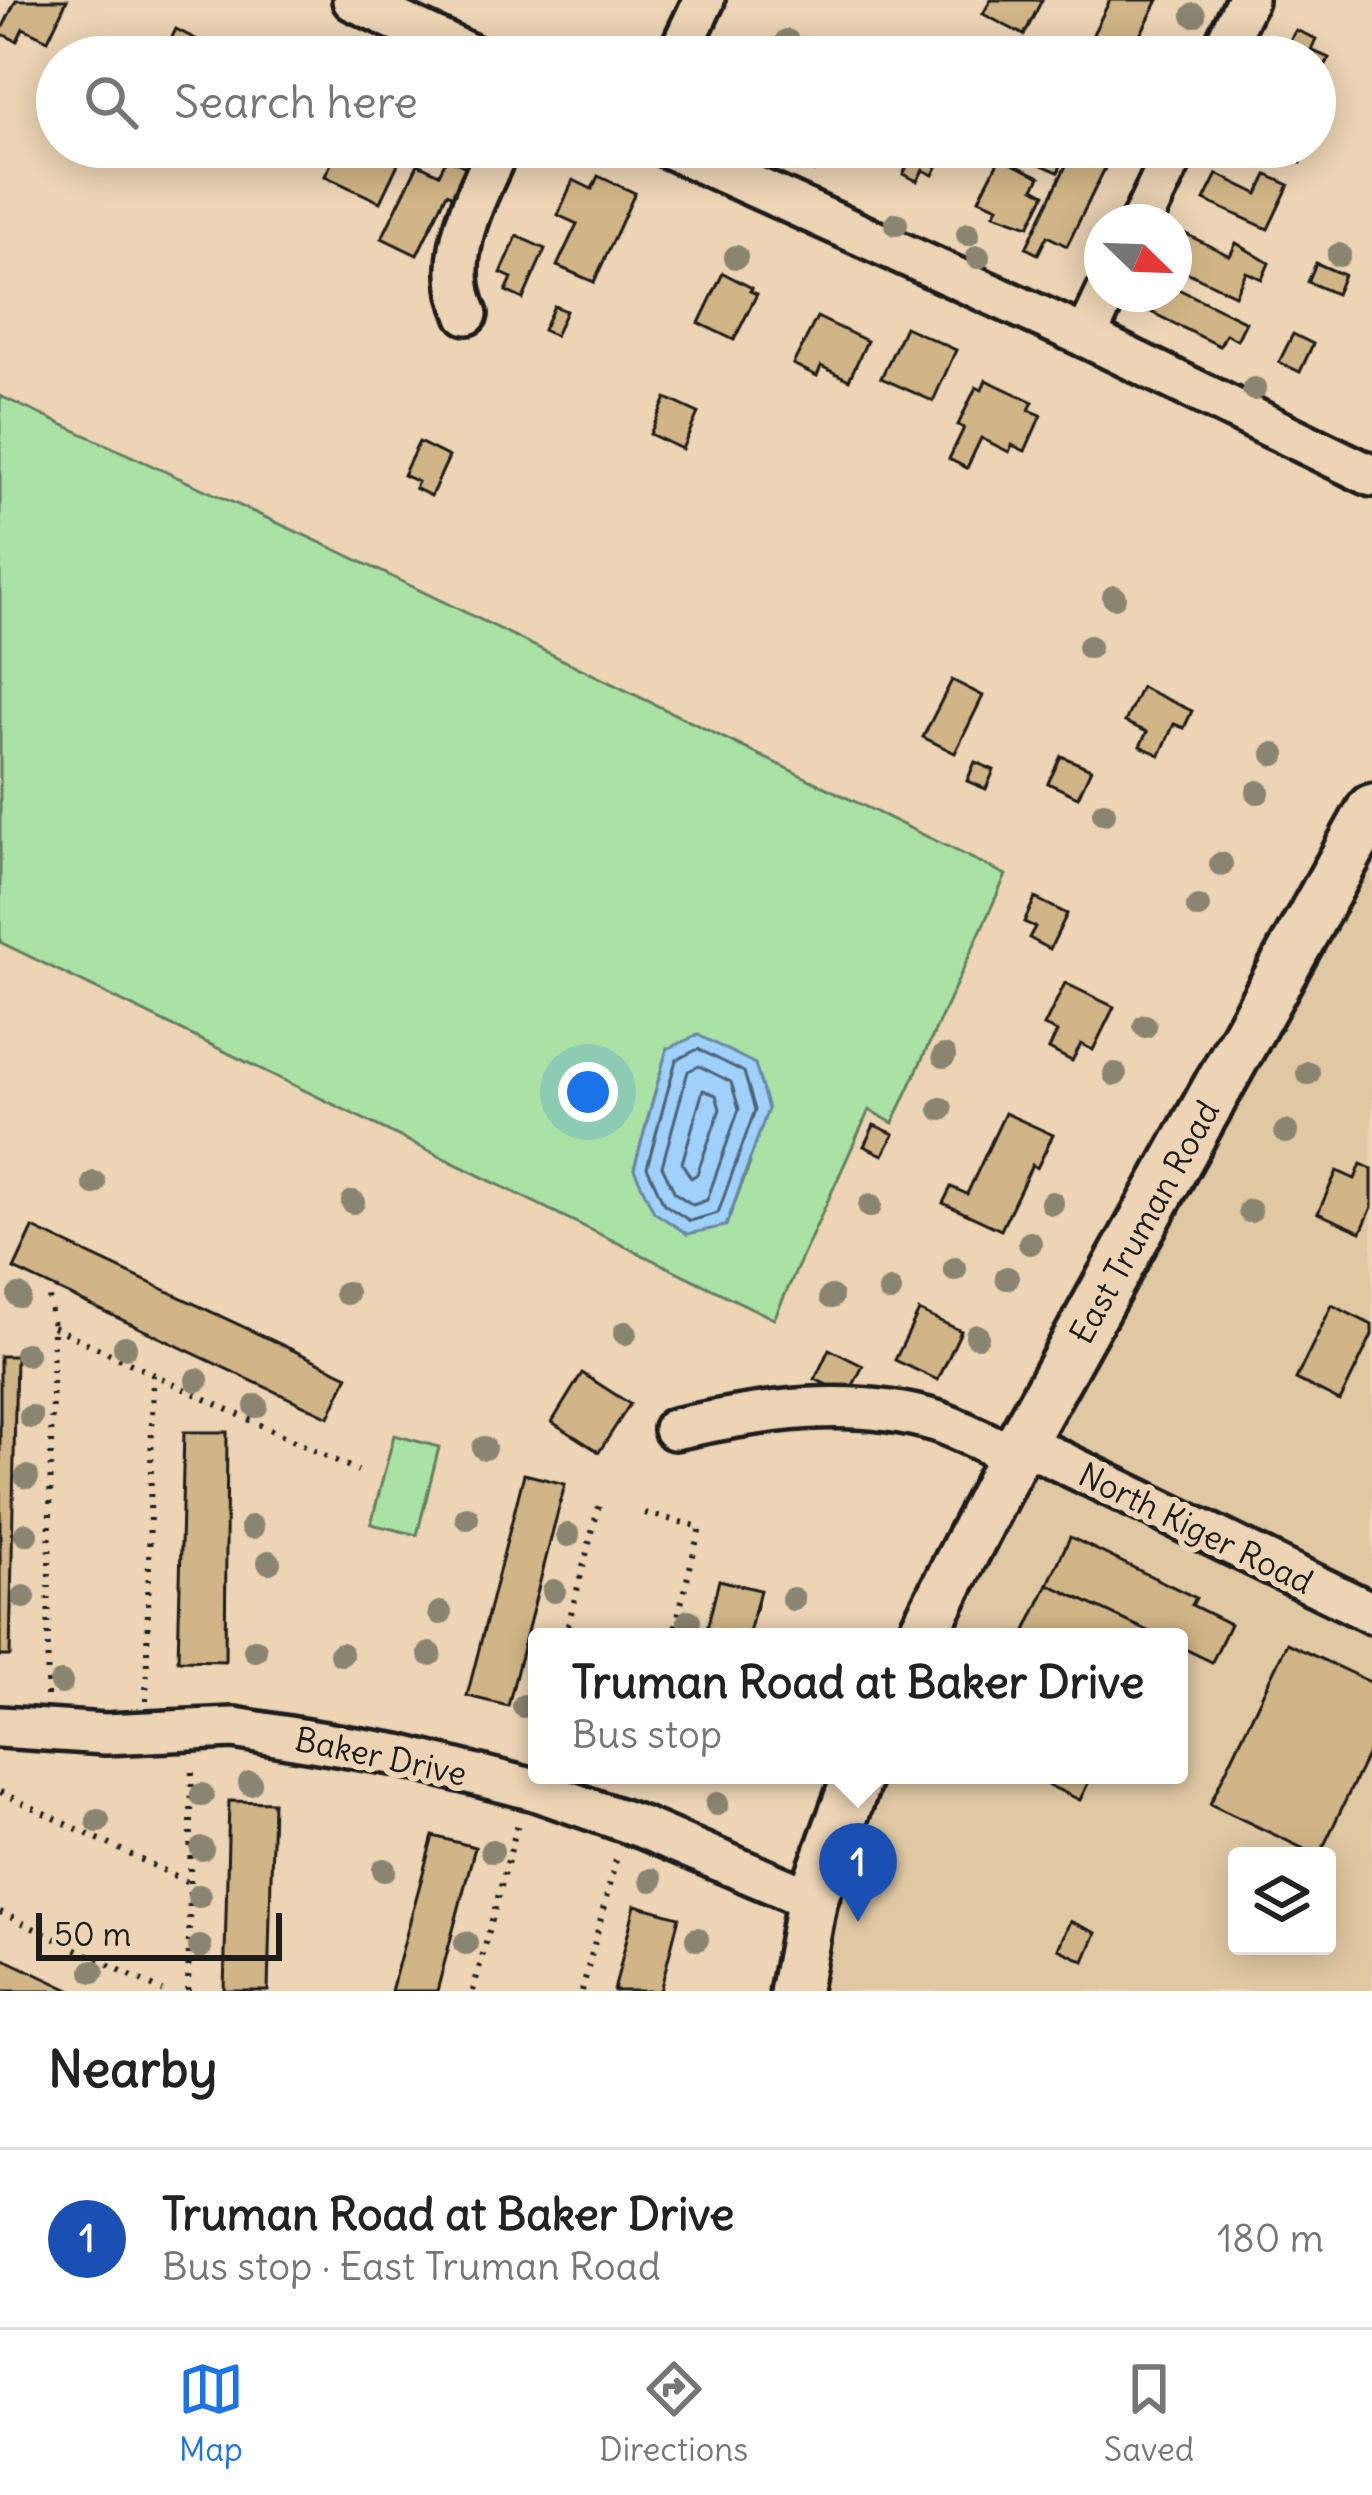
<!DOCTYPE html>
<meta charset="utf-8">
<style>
:root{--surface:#fff;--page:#f6f6f6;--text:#222;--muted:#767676;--line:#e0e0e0;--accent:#1a73e8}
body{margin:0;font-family:Delius,sans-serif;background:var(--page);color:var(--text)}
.controls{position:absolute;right:36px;bottom:36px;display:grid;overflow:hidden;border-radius:12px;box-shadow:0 6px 30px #0003}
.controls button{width:108px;height:108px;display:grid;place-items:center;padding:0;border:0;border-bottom:3px solid var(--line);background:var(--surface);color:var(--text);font:60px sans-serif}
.compass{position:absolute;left:1084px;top:204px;width:108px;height:108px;border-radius:50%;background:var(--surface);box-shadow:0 6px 30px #0003;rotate:113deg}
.scale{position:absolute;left:36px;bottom:30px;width:246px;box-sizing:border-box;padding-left:12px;border:6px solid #1c1c1c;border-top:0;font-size:33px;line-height:42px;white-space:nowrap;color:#1c1c1c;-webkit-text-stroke:9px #ecd4b4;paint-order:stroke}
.you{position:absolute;left:588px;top:1092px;width:42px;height:42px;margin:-30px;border:9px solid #fff;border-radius:50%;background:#1a73e8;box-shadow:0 0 0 18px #1a73e833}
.badge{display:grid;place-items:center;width:78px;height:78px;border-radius:50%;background:var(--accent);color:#fff;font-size:39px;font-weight:700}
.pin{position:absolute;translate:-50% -99px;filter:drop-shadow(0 3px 6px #0008)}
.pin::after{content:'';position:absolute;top:63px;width:42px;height:36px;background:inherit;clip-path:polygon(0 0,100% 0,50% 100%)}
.popup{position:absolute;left:528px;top:1628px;width:660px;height:156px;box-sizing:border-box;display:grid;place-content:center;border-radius:12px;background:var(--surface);filter:drop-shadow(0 3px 9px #0005);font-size:39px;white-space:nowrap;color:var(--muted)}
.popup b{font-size:45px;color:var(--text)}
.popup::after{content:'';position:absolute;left:50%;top:100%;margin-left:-24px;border:24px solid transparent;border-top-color:var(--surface)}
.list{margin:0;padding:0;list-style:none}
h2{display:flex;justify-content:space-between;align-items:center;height:156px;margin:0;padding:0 48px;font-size:51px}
h2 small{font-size:39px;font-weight:400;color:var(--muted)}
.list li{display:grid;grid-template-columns:78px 1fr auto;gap:36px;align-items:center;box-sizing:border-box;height:180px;padding:0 48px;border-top:3px solid var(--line)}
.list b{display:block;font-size:45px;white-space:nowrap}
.list p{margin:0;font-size:39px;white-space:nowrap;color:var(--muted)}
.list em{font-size:39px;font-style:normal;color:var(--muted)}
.icon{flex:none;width:66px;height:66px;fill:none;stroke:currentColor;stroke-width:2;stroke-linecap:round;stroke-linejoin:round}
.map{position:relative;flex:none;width:1372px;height:1991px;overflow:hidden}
.search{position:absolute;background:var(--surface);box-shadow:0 6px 30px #0003;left:36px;right:36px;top:36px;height:132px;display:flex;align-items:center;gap:30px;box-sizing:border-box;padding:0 42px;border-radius:66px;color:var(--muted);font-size:45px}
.sheet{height:336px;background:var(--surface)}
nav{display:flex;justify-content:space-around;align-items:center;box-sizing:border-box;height:168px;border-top:3px solid var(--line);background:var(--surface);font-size:33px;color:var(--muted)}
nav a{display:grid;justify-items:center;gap:6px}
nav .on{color:var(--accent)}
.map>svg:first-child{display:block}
.built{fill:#e0c8a3;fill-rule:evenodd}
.green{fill:#aae2a6;stroke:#637f61;stroke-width:3;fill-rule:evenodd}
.water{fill:#9fd1fc;stroke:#6b89a2;stroke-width:3}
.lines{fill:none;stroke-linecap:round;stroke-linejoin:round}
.shore{stroke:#506476;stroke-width:3}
.building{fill:#d1b586;stroke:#1c1c1c;stroke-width:3}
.minor-casing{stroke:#1c1c1c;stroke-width:48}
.major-casing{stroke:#1c1c1c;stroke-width:57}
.path{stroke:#1c1c1c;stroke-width:6;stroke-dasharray:3 9;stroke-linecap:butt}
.minor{stroke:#ecd4b4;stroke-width:39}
.major{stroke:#ecd4b4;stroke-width:48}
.tree{fill:#898570}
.labels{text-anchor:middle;stroke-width:12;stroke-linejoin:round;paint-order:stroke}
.street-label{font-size:33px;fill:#1c1c1c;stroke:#ecd4b4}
</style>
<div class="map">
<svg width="1372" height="1991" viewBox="0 0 1372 1991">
<rect width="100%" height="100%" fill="#ecd4b4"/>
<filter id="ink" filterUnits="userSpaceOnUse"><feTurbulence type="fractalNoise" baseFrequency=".00833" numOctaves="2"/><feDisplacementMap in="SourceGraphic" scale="24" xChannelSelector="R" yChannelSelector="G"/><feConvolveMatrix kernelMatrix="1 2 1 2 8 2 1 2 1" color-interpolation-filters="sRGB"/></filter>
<g filter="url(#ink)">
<path class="built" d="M1372 801V1991H795L869 1775H1179V1637H932ZM1237 1856H1327V1946H1237Z"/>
<g class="green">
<path d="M0 396 341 552 1006 875 893 1123 869 1110 774 1319 0 942ZM667 1049 750 1163 726 1225 687 1234 634 1169Z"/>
<polygon points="394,1435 439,1447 417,1535 371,1524"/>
</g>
<polygon class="water" points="698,1035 755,1064 768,1109 726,1226 687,1234 654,1212 634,1169 667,1049"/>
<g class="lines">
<g class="shore">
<polygon points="698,1049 744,1072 755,1110 718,1213 690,1221 664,1204 647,1167 676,1060"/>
<polygon points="699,1066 731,1082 739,1109 707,1200 693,1205 675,1193 662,1166 688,1071"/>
<polygon points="703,1090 716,1095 720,1109 697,1174 691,1178 682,1163"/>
</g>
</g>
<g class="building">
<polygon points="16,0 67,0 48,40 23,28 17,41 0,33"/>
<polygon points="991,0 1042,0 1024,35 983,14"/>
<polygon points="1110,0 1158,0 1129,57 1091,38"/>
<polygon points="176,29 227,55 226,57 162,57"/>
<polygon points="1296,30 1316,39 1311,50 1329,58 1316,86 1315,57 1280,57"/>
<polygon points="339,147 406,147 380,202 325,176"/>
<polygon points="799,147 825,147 814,171 793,161"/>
<polygon points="904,147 947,147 933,175 923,170 917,181 903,174 908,165 898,160"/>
<polygon points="1027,147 1070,147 1058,172 1022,156"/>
<polygon points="1075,147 1109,160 1067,246 1047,236 1038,254 1026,248"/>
<polygon points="1267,147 1308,147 1301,163"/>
<polygon points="447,158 466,167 453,196 447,193 417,255 382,238 418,164 439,174"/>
<polygon points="1000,158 1040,177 1034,188 1045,194 1029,226 994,214 998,207 979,199"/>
<polygon points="1217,174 1258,194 1267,175 1289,185 1268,229 1204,200"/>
<polygon points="598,176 635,193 594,282 557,266 577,224 558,215 573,180 592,189"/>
<polygon points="1186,234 1230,256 1236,243 1269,263 1262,279 1246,272 1235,295 1174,266"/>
<polygon points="517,236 545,249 523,299 506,291 512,278 501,273"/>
<polygon points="1316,263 1344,275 1336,294 1308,282"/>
<polygon points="723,273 752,288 750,291 757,294 734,340 699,323"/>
<polygon points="1174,287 1246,322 1237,340 1226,334 1220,346 1151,312 1160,294 1174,294"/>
<polygon points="554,306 566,311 555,336 543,330"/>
<polygon points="817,317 867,341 849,380 821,366 817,376 793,364"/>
<polygon points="905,327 956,350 933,401 881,378"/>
<polygon points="1293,334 1313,344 1300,372 1279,362"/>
<polygon points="986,380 1033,402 1029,410 1041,415 1025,451 1012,445 1009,452 981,438 967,468 949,459 964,428 958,425 976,387 982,390"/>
<polygon points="666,398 698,413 682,449 650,434"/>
<polygon points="419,442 449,457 431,496 415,488 418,482 403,475"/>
<polygon points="952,680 983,696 955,753 923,737"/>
<polygon points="1141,687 1192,711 1184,728 1174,724 1160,755 1140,746 1147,732 1125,722"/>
<polygon points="1061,756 1091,769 1078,797 1048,783"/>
<polygon points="975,762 994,770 986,789 967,781"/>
<polygon points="1035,898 1067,914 1050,949 1029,938 1035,927 1024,922"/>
<polygon points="1065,983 1114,1007 1093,1050 1081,1044 1072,1061 1049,1049 1057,1032 1044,1026"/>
<polygon points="1005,1113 1053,1135 1037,1168 1032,1165 1001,1230 943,1203 951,1187 967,1194"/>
<polygon points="874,1125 894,1134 883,1155 864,1146"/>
<polygon points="1361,1164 1372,1169 1372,1207 1361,1232 1318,1213 1337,1171 1355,1179"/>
<polygon points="33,1228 348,1376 329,1417 14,1269"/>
<polygon points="1332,1305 1372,1325 1372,1335 1340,1401 1296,1379"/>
<polygon points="919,1311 961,1331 938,1380 895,1360"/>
<polygon points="829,1349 863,1366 848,1395 815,1379"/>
<polygon points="0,1356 16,1356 10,1656 0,1656"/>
<polygon points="582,1373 630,1404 599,1452 552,1422"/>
<polygon points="184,1432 227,1432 225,1661 178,1660"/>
<polygon points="524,1474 565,1484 508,1706 467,1696"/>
<polygon points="1070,1537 1196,1598 1192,1605 1230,1624 1212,1662 1179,1646 1179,1637 1160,1637 1048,1584"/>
<polygon points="719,1580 760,1590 748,1637 705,1637"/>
<polygon points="1048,1584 1158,1636 1158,1637 1023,1637"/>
<polygon points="1287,1643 1372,1683 1372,1745 1319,1856 1210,1804"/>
<polygon points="1027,1775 1092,1775 1080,1800"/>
<polygon points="229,1801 273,1802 268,1991 224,1991"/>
<polygon points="433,1836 475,1847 437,1991 391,1991"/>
<polygon points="635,1905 679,1917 660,1991 614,1991"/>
<polygon points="1070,1921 1096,1933 1084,1961 1058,1949"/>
<polygon points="0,1957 72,1991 0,1991"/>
</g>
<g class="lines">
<defs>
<g id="minor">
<polyline points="353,0 475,57"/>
<polyline points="677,57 704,0"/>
<polyline points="1219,57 1247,0"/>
<polyline points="667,147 1086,337 1372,476"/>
<polyline points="1141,222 1177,147"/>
<path d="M467 314C441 258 476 198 499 147"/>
<polyline points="1086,337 1106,294"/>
<path d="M674 1429C760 1411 849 1395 936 1421 963 1430 989 1445 1014 1456"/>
<polyline points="1021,1442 1372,1613"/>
<polyline points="0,1727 105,1734 234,1728 398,1755 535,1790 641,1827 812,1900"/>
</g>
<g id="major">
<polyline points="921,1637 1021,1442 1372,809"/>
<polyline points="795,1991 812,1900 858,1775"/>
</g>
</defs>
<use href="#minor" class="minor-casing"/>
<use href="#major" class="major-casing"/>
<g class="path">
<polyline points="53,1327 358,1471"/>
<polyline points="645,1513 700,1527 673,1637"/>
<polyline points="565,1637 599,1505"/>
<polyline points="47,1696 53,1327 49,1297"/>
<polyline points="146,1701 153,1375"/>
<polyline points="0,1792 190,1883"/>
<polyline points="0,1912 163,1991"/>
<polyline points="188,1991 192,1766"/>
<polyline points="473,1991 519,1819"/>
<polyline points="582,1991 617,1856"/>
</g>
<use href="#minor" class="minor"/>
<use href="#major" class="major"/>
</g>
<g class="tree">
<circle cx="1194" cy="15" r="12"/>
<circle cx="787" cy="41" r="12"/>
<circle cx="896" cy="224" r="12"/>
<circle cx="968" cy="234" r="12"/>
<circle cx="1339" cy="255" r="12"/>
<circle cx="736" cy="257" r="12"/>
<circle cx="978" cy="257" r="12"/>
<circle cx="1254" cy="389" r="12"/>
<circle cx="1114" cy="597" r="12"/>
<circle cx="1089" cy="647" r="12"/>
<circle cx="1274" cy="754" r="12"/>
<circle cx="1258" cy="792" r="12"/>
<circle cx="1104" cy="813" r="12"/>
<circle cx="1221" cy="864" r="12"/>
<circle cx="1198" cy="907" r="12"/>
<circle cx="1145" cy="1026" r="12"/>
<circle cx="944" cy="1056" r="12"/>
<circle cx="1308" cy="1073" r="12"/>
<circle cx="1115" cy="1074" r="12"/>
<circle cx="941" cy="1109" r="12"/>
<circle cx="1286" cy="1132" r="12"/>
<circle cx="94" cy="1183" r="12"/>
<circle cx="353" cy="1202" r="12"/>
<circle cx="1052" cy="1203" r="12"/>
<circle cx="870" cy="1206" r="12"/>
<circle cx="1250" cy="1211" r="12"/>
<circle cx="1030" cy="1243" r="12"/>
<circle cx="955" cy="1269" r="12"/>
<circle cx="1007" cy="1278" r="12"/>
<circle cx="890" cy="1291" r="12"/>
<circle cx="346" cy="1293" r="12"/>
<circle cx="19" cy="1296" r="12"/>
<circle cx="831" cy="1297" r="12"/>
<circle cx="625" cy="1333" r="12"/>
<circle cx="977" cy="1336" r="12"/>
<circle cx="125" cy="1347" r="12"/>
<circle cx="26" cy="1354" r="12"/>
<circle cx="197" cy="1380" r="12"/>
<circle cx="256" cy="1406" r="12"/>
<circle cx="31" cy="1417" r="12"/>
<circle cx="484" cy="1448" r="12"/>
<circle cx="27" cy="1477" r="12"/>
<circle cx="467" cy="1518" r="12"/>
<circle cx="252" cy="1527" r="12"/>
<circle cx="26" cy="1534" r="12"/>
<circle cx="568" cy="1535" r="12"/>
<circle cx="269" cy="1562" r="12"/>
<circle cx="554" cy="1591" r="12"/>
<circle cx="24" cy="1597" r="12"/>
<circle cx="793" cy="1599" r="12"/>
<circle cx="440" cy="1613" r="12"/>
<circle cx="689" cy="1621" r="12"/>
<circle cx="255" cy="1650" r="12"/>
<circle cx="341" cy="1654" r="12"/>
<circle cx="430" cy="1654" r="12"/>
<circle cx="61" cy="1683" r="12"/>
<circle cx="524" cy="1706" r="12"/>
<circle cx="250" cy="1783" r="12"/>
<circle cx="202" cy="1795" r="12"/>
<circle cx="717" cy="1804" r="12"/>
<circle cx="98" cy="1821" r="12"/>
<circle cx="202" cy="1849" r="12"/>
<circle cx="492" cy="1851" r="12"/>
<circle cx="384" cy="1870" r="12"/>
<circle cx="651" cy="1880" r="12"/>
<circle cx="199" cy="1896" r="12"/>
<circle cx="697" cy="1939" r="12"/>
<circle cx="466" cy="1943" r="12"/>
<circle cx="200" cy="1947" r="12"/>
<circle cx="93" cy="1971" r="12"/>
</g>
</g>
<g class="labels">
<g class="street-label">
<text transform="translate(1144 1222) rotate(-61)" y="12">East Truman Road</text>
<text transform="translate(1196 1528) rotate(26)" y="12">North Kiger Road</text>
<text transform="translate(381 1756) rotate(12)" y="12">Baker Drive</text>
</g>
</g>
</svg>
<div class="controls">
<button><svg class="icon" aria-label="layers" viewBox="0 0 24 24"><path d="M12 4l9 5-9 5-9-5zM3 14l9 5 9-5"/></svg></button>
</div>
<svg class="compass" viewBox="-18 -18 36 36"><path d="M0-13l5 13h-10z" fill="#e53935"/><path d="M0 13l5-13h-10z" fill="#767676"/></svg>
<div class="scale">50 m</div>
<div class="you"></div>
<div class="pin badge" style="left:858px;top:1922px;background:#1a4fb4">1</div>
<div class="popup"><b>Truman Road at Baker Drive</b>Bus stop</div>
<div class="search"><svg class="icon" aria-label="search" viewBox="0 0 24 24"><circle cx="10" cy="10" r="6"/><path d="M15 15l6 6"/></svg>Search here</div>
</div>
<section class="sheet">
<h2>Nearby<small></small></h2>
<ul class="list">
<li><span class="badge" style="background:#1a4fb4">1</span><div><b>Truman Road at Baker Drive</b><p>Bus stop · East Truman Road</p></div><em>180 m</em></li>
</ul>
</section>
<nav>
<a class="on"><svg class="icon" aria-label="map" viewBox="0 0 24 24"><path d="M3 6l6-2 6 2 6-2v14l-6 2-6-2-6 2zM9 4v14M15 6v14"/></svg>Map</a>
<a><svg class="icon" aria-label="directions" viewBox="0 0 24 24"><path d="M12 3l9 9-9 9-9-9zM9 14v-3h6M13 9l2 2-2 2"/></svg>Directions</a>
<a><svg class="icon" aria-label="saved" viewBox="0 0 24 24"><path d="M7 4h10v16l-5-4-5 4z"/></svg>Saved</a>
</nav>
